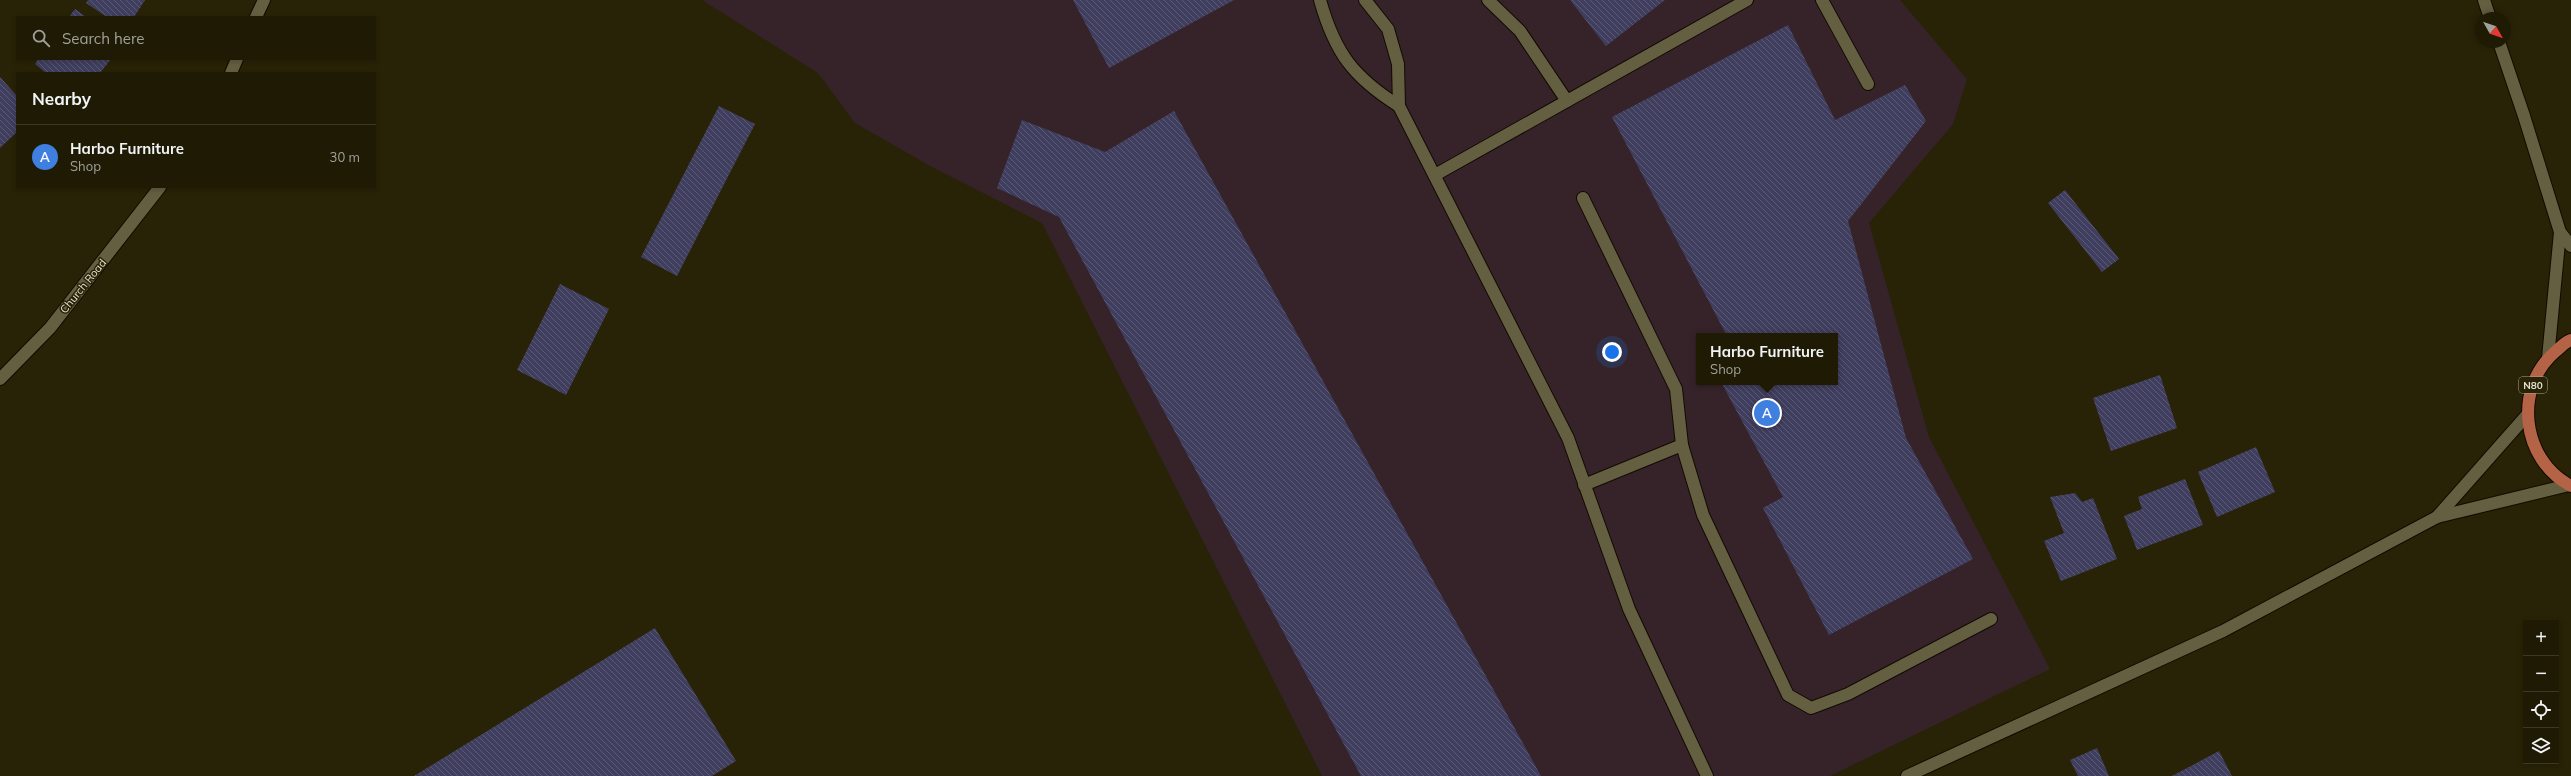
<!DOCTYPE html>
<meta charset="utf-8">
<style>
:root{--surface:#1e1a04;--page:#26230e;--text:#f1f3f6;--muted:#a1a19a;--line:#3c3826;--accent:#60d56b}
body{margin:0;font-family:Mulish,sans-serif;background:var(--page);color:var(--text)}
.controls{position:absolute;right:12px;bottom:12px;display:grid;overflow:hidden;border-radius:0px;box-shadow:0 2px 6px #0003}
.controls button{width:36px;height:36px;display:grid;place-items:center;padding:0;border:0;border-bottom:1px solid var(--line);background:var(--surface);color:var(--text);font:20px sans-serif}
.compass{position:absolute;left:2475px;top:12px;width:36px;height:36px;border-radius:50%;background:var(--surface);box-shadow:0 2px 6px #0003;rotate:130deg}
.you{position:absolute;left:1612px;top:352px;width:14px;height:14px;margin:-10px;border:3px solid #fff;border-radius:50%;background:#1a73e8;box-shadow:0 0 0 6px #1a73e833}
.badge{display:grid;place-items:center;width:26px;height:26px;border-radius:50%;background:var(--accent);color:#fff;font-size:13px;font-weight:700}
.pin{position:absolute;translate:-50% -50%;border:2px solid #fff;box-shadow:0 1px 4px #0006}
.popup{position:absolute;left:1696px;top:333px;width:142px;height:52px;box-sizing:border-box;display:grid;place-content:center;border-radius:0px;background:var(--surface);filter:drop-shadow(0 1px 3px #0005);font-size:13px;white-space:nowrap;color:var(--muted)}
.popup b{font-size:15px;color:var(--text)}
.popup::after{content:'';position:absolute;left:50%;top:100%;margin-left:-8px;border:8px solid transparent;border-top-color:var(--surface)}
.list{margin:0;padding:0;list-style:none}
h2{display:flex;justify-content:space-between;align-items:center;height:52px;margin:0;padding:0 16px;font-size:17px}
h2 small{font-size:13px;font-weight:400;color:var(--muted)}
.list li{display:grid;grid-template-columns:26px 1fr auto;gap:12px;align-items:center;box-sizing:border-box;height:64px;padding:0 16px;border-top:1px solid var(--line)}
.list b{display:block;font-size:15px;white-space:nowrap}
.list p{margin:0;font-size:13px;white-space:nowrap;color:var(--muted)}
.list em{font-size:13px;font-style:normal;color:var(--muted)}
.icon{flex:none;width:22px;height:22px;fill:none;stroke:currentColor;stroke-width:2;stroke-linecap:round;stroke-linejoin:round}
.map{position:relative;flex:none;width:2571px;height:776px;overflow:hidden}
.search{position:absolute;background:var(--surface);box-shadow:0 2px 6px #0003;left:16px;top:16px;width:360px;height:44px;display:flex;align-items:center;gap:10px;box-sizing:border-box;padding:0 14px;border-radius:0px;color:var(--muted);font-size:15px}
.panel{position:absolute;background:var(--surface);box-shadow:0 2px 6px #0003;left:16px;top:72px;width:360px;height:116px;border-radius:0px}
.map>svg:first-child{display:block}
.commercial{fill:#36232a;fill-rule:evenodd}
.building{fill:url(#building-back-hatch)}
.lines{fill:none;stroke-linecap:round;stroke-linejoin:round}
.service-casing{stroke:#110b00;stroke-width:14}
.minor-casing{stroke:#110b00;stroke-width:14}
.tertiary-casing{stroke:#110b00;stroke-width:14}
.secondary-casing{stroke:#110b00;stroke-width:14}
.primary-casing{stroke:#110b00;stroke-width:14}
.service{stroke:#655f42;stroke-width:12}
.minor{stroke:#655f42;stroke-width:12}
.tertiary{stroke:#655f42;stroke-width:12}
.secondary{stroke:#655f42;stroke-width:12}
.primary{stroke:#b56347;stroke-width:12}
.labels{text-anchor:middle;stroke-width:3;stroke-linejoin:round;paint-order:stroke}
.shield{fill:#282206;stroke:#aca894;stroke-width:1}
.shield-label{font-size:10px;font-weight:bold;fill:#e4e1d1}
.street-label{font-size:11px;fill:#e4e1d1;stroke:#282206}
</style>
<div class="map">
<svg width="2571" height="776" viewBox="0 0 2571 776">
<defs>
<pattern id="building-back-hatch" width="6" height="6" patternUnits="userSpaceOnUse"><rect width="6" height="6" fill="#403e5e"/><path d="M-1 5l2 2M0 0l6 6M5-1l2 2" fill="none" stroke="#5b5a74"/></pattern>
</defs>
<rect width="100%" height="100%" fill="#282206"/>
<path class="commercial" d="M702 0H1900L1967 79 1953 124 1869 223 1929 437 2050 669 1830 776H1322L1042 223 932 167 855 123 818 73ZM1699 336H1835V382H1699Z"/>
<g class="building">
<polygon points="88,0 145,0 134,17 107,17 86,3"/>
<polygon points="1073,0 1234,0 1109,68"/>
<polygon points="1570,0 1665,0 1606,46"/>
<polygon points="75,9 86,17 69,17"/>
<polygon points="1788,25 1835,120 1905,85 1926,121 1848,221 1906,438 1973,559 1829,635 1763,508 1783,497 1721,382 1835,382 1835,336 1727,336 1612,117"/>
<polygon points="38,59 111,59 100,73 46,73 35,64"/>
<polygon points="0,77 17,96 17,132 0,148"/>
<polygon points="719,106 755,124 677,276 641,257"/>
<polygon points="1174,111 1541,776 1361,776 1059,217 997,188 1022,120 1105,152"/>
<polygon points="2065,190 2119,259 2102,272 2048,203"/>
<polygon points="560,284 609,309 566,395 517,370"/>
<polygon points="2160,375 2177,428 2111,451 2093,398"/>
<polygon points="2256,447 2275,492 2217,517 2198,472"/>
<polygon points="2185,479 2203,525 2137,550 2124,516 2142,509 2138,497"/>
<polygon points="2075,493 2082,502 2093,498 2117,559 2061,581 2044,541 2064,533 2050,497"/>
<polygon points="655,628 736,761 712,776 414,776"/>
<polygon points="2097,748 2109,776 2078,776 2070,760"/>
<polygon points="2219,751 2232,776 2172,776"/>
</g>
<g class="lines">
<defs>
<g id="service">
<polyline points="1488,0 1520,31 1567,101"/>
<polyline points="1822,0 1868,84"/>
<polyline points="1435,175 1747,0"/>
<polyline points="1583,198 1676,389 1682,445 1703,515 1788,695 1811,708 1848,694 1991,619"/>
<polyline points="1584,485 1682,445"/>
</g>
<g id="minor">
<path d="M1320 0C1335 53 1353 77 1399 106"/>
<polyline points="1365,0 1388,29 1398,64 1399,106 1568,438 1629,609 1707,776"/>
</g>
<g id="tertiary">
<polyline points="256,17 264,0"/>
<polyline points="231,73 237,59"/>
<polyline points="0,379 50,328 160,187"/>
</g>
<g id="secondary">
<polyline points="2484,0 2490,18"/>
<polyline points="2499,42 2524,116 2560,232 2548,358"/>
<polyline points="2560,232 2571,246"/>
<polyline points="2437,517 2527,415"/>
<polyline points="1907,776 2223,631 2437,517 2569,485"/>
</g>
<path id="primary" d="M2571 340C2565 342 2561 347 2556 351 2513 387 2521 460 2571 486"/>
</defs>
<use href="#service" class="service-casing"/>
<use href="#minor" class="minor-casing"/>
<use href="#tertiary" class="tertiary-casing"/>
<use href="#secondary" class="secondary-casing"/>
<use href="#primary" class="primary-casing"/>
<use href="#service" class="service"/>
<use href="#minor" class="minor"/>
<use href="#tertiary" class="tertiary"/>
<use href="#secondary" class="secondary"/>
<use href="#primary" class="primary"/>
</g>
<g class="labels">
<rect class="shield" x="2519" y="377" width="28" height="16" rx="3"/>
<g class="shield-label">
<text x="2533" y="389">N80</text>
</g>
<g class="street-label">
<text transform="translate(83 286) rotate(-51)" y="4">Church Road</text>
</g>
</g>
</svg>
<div class="controls">
<button>+</button>
<button>−</button>
<button><svg class="icon" aria-label="locate" viewBox="0 0 24 24"><circle cx="12" cy="12" r="6"/><path d="M12 2v4M12 18v4M2 12h4M18 12h4"/></svg></button>
<button><svg class="icon" aria-label="layers" viewBox="0 0 24 24"><path d="M12 4l9 5-9 5-9-5zM3 14l9 5 9-5"/></svg></button>
</div>
<svg class="compass" viewBox="-18 -18 36 36"><path d="M0-13l5 13h-10z" fill="#e53935"/><path d="M0 13l5-13h-10z" fill="#a1a19a"/></svg>
<div class="you"></div>
<div class="pin badge" style="left:1767px;top:413px;background:#3f7fe0">A</div>
<div class="popup"><b>Harbo Furniture</b>Shop</div>
<div class="search"><svg class="icon" aria-label="search" viewBox="0 0 24 24"><circle cx="10" cy="10" r="6"/><path d="M15 15l6 6"/></svg>Search here</div>
<section class="panel">
<h2>Nearby<small></small></h2>
<ul class="list">
<li><span class="badge" style="background:#3f7fe0">A</span><div><b>Harbo Furniture</b><p>Shop</p></div><em>30 m</em></li>
</ul>
</section>
</div>
